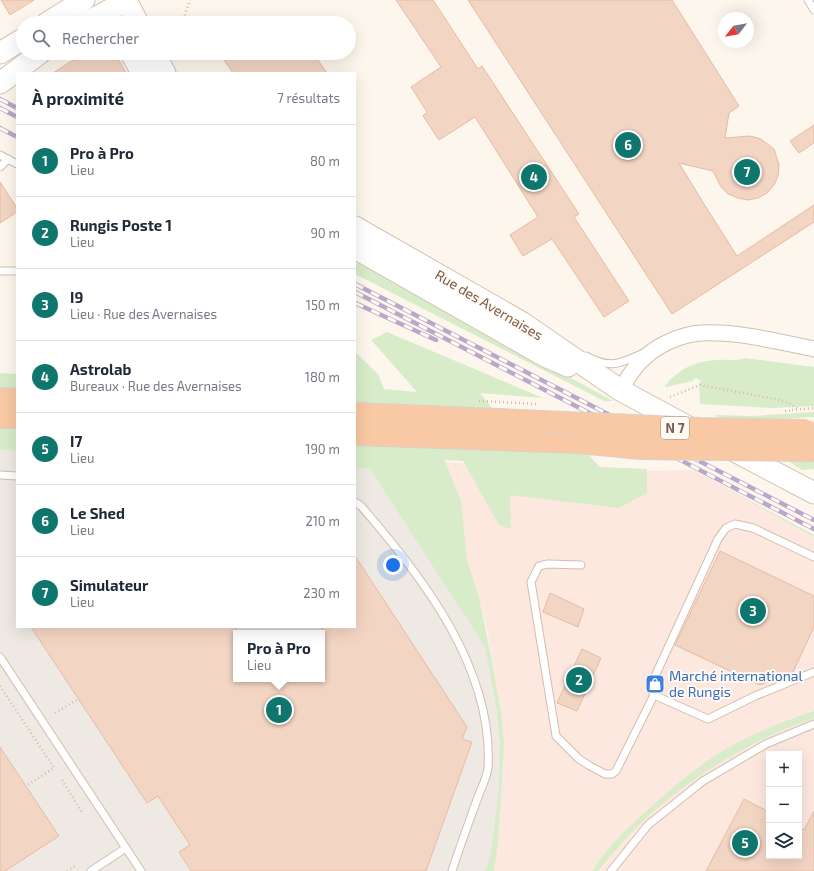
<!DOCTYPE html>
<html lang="fr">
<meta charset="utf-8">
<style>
:root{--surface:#fff;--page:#f6f6f7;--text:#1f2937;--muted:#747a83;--line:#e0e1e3;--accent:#0f766e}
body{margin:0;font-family:"Exo 2",sans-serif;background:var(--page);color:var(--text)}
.controls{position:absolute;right:12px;bottom:12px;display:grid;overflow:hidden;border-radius:0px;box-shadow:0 4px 16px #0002}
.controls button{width:36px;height:36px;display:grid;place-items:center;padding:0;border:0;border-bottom:1px solid var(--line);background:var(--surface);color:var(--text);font:20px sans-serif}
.compass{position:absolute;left:718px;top:12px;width:36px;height:36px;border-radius:50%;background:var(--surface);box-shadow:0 4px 16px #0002;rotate:239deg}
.you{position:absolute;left:393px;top:565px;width:14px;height:14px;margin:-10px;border:3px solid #fff;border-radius:50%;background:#1a73e8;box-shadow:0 0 0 6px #1a73e833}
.badge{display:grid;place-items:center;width:26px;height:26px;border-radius:50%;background:var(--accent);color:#fff;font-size:13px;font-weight:700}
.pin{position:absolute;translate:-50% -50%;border:2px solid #fff;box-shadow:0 1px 4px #0006}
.popup{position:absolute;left:233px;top:630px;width:92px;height:52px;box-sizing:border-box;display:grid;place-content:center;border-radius:0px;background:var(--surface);filter:drop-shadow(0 1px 3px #0005);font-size:13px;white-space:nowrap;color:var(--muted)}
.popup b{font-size:15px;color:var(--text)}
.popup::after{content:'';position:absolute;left:50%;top:100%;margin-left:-8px;border:8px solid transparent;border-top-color:var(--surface)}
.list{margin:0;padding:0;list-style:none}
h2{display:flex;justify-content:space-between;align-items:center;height:52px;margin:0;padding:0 16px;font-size:17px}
h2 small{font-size:13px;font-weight:400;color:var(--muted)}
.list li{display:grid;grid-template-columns:26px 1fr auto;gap:12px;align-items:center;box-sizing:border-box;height:72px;padding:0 16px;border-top:1px solid var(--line)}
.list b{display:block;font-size:15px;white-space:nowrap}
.list p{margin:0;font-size:13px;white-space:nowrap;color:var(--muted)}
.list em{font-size:13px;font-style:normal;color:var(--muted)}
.icon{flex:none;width:22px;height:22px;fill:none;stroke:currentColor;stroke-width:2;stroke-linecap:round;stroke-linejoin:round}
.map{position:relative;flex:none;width:814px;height:871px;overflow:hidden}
.search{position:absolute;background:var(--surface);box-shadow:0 4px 16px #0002;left:16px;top:16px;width:340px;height:44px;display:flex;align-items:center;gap:10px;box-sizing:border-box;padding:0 14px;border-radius:22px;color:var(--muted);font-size:15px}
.panel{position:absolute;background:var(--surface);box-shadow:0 4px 16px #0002;left:16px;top:72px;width:340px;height:556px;border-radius:0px}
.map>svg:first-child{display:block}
.commercial{fill:#fde8e0;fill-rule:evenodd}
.industrial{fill:#efe9e4;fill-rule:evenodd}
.green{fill:#d8ecc9}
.building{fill:#f3d5c3;stroke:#e6bba3}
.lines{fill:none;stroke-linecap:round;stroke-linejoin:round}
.service-casing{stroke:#d1beb0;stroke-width:9}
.minor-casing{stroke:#d1beb0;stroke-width:17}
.secondary-casing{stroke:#d6c0b0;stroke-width:23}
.trunk-casing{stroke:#dad1cd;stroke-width:24}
.path{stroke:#d9b8a5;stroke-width:2.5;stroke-dasharray:1 3;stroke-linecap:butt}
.service{stroke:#fff;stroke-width:7}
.minor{stroke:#fff;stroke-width:15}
.secondary{stroke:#fff;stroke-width:21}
.trunk{stroke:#f9c8a4;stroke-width:22}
.rail-casing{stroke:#b9a8c9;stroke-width:4.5}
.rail{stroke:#fffaf3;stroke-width:3;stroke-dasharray:9;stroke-linecap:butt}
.trunk-bridge-casing{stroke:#dad1cd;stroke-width:24;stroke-linecap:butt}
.path-bridge{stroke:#d9b8a5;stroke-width:2.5;stroke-dasharray:1 3;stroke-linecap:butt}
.trunk-bridge{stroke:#f9c8a4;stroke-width:22}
.labels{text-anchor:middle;stroke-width:4;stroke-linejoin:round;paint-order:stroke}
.shield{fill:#fffaf3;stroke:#a28b7f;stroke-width:1}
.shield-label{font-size:13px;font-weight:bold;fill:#7a5c4d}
.street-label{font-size:14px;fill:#7a5c4d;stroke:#fffaf3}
.shop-label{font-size:14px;fill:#366cbe;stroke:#fffaf3;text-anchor:start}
</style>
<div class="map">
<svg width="814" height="871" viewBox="0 0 814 871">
<rect width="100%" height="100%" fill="#fdf6ec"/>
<path class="commercial" d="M414 460 600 472 693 470 814 535V871H494L503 791 504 744 501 711 488 634 479 597 452 519ZM769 754H799V856H769Z"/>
<path class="industrial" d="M0 450 17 451V627H355V468L424 472 452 519 479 597 492 658 501 711 504 744 503 791 494 871H0ZM236 633H322V679H236Z"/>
<g class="green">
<polygon points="355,259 613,401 604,401 355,274"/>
<polygon points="387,332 543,398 480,393 493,409 355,405 355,388 358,388 355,385 355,352 378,374 384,389 417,392 371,340"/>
<path d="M745 358 814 367V406L772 408 700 404 699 383 701 381 696 378 692 381 666 387 665 386C678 369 695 361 717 360 728 359 733 362 745 358Z"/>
<polygon points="0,373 17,374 17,390 0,390"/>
<polygon points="814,412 814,417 721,422 715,415 752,416"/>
<polygon points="17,428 17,451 0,450 0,429"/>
<polygon points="355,441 585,451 600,467 647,469 647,493 619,508 510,495 511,529 499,525 463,461 445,460 438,451 445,461 461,501 467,560 479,597 501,711 504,744 498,841 494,871 485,871 491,854 499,789 500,742 497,711 485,647 370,469 355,468"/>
<polygon points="785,459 814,460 814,469 802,470"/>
<polygon points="693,470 814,535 814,537"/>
<path d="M814 711V718C743 743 670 788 620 845 613 854 604 862 598 871H592C605 850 624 831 643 814 668 791 695 768 724 750 752 734 783 721 814 711Z"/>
</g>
<g class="building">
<polygon points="1,0 34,0 10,15"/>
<polygon points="396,0 433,0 478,69 482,66 579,214 574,217 629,301 604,317 552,239 523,256 510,235 538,217 475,117 439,140 423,116 427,112 411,87 441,67"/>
<polygon points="468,0 672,0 739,106 729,113 725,138 750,136 761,139 774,149 779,165 778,176 774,185 767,193 758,198 748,200 738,198 728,194 721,187 713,171 679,163 704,204 737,256 814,205 814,222 672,314"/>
<polygon points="84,53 115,53 126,73 53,73"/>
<polygon points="234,53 313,53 327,73 233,73 224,60"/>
<polygon points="814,125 814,143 799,153 790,141"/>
<polygon points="0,182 17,208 17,212 0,223"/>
<polygon points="720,551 814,596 814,627 793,672 760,685 675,645"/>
<polygon points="355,556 467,727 462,739 472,742 426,871 191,871 179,852 190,845 158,796 147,803 31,627 236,627 236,679 322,679 322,627 355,627"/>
<polygon points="550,593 584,609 578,627 543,612"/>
<polygon points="582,649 601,658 577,711 557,703"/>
<polygon points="0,747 59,836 5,871 0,871"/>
<polygon points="744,799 769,812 769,856 799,856 799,828 804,830 814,811 814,871 706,871"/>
</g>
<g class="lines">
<defs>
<g id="service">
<polyline points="808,0 814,10"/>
<polyline points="0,155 17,164"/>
<polyline points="0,167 8,159"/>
<polyline points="0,271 17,271"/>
<path d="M586 356C612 370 620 363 644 353"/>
<polyline points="0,475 17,476"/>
<path d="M355 502 361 506C422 576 494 669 488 768 487 778 481 788 478 797 469 822 460 846 452 871"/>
<polyline points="814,557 753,528 735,524 726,528 718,539 650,687 654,695 708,719 755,696 814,672"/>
<polyline points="581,565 548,564 539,566 531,582 556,736 579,759 590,766 605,774 612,774 616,771 654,695"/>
<polyline points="0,657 141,871"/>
<polyline points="91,871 126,848"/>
<polyline points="611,871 648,825 703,781 766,744 814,724"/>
</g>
<path id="minor" d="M620 390C627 380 633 368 642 360 657 345 681 334 702 333 737 331 780 342 814 349"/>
<g id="secondary">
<polyline points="126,0 138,23"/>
<polyline points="47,23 84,0"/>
<polyline points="86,23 126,1"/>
<polyline points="0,53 23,39"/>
<polyline points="131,53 142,73"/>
<polyline points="154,53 165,73"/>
<polyline points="0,83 40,53"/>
<polyline points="355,227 521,322 620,390 694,430"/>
<polyline points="355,248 545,356 568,366"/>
<polyline points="727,447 814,493"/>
</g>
<g id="trunk">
<polyline points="0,399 17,400"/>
<polyline points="355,414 543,422"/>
<polyline points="0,417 17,417"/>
<polyline points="355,434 579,442"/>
</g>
</defs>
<use href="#service" class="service-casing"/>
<use href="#minor" class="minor-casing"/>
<use href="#secondary" class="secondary-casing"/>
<use href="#trunk" class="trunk-casing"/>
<g class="path">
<polyline points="182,23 190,0"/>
<polyline points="670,397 700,385 775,399 789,403 798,409"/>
<polyline points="792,410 814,408"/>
<polyline points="0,686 54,768 26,786"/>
<polyline points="55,713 78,699"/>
<polyline points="62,780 83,814"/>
<polyline points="67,871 75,866"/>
</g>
<use href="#service" class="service"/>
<use href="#minor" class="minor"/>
<use href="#secondary" class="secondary"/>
<use href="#trunk" class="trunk"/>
<defs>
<g id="rail">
<polyline points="0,99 17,108"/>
<polyline points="0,108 17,117"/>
<polyline points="0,128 17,137"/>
<polyline points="355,284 814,520"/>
<polyline points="355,292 814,529"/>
<polyline points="355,303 436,340"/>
</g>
</defs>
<use href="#rail" class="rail-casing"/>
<use href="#rail" class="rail"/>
<defs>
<g id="trunk-bridge">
<polyline points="543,422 700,429 807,431"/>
<polyline points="579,442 641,448 814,450"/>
</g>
</defs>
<use href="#trunk-bridge" class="trunk-bridge-casing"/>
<g class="path-bridge">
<polyline points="479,401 537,404"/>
<polyline points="785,411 792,410"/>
</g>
<use href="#trunk-bridge" class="trunk-bridge"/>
</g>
<defs>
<symbol id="shop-square" viewBox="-11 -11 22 22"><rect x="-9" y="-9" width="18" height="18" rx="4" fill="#3f7fe0" stroke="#fffaf3"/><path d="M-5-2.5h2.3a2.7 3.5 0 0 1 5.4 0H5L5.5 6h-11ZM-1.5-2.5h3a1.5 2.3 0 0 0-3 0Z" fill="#fff"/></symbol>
</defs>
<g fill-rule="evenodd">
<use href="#shop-square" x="644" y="673" width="22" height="22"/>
</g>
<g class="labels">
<rect class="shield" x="661" y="417" width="28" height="22" rx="3"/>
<g class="shield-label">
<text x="675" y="433">N 7</text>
</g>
<g class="street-label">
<text transform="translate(489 305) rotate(31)" y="5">Rue des Avernaises</text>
</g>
<g class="shop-label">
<text x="669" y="681">Marché international<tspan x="669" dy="16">de Rungis</tspan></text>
</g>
</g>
</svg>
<div class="controls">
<button>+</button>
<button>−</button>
<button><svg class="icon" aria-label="layers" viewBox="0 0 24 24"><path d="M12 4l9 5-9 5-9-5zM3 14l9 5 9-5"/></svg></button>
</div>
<svg class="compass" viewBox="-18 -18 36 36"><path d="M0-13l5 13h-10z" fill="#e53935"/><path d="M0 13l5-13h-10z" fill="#747a83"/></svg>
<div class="you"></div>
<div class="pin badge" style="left:279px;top:710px">1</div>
<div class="popup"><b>Pro à Pro</b>Lieu</div>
<div class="pin badge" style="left:579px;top:680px">2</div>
<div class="pin badge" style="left:753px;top:611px">3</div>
<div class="pin badge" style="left:534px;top:177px">4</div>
<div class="pin badge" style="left:745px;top:843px">5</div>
<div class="pin badge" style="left:628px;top:145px">6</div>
<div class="pin badge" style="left:747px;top:172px">7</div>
<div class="search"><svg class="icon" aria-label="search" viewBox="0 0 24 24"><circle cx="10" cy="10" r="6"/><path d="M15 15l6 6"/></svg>Rechercher</div>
<section class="panel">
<h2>À proximité<small>7 résultats</small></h2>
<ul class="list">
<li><span class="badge">1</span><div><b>Pro à Pro</b><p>Lieu</p></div><em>80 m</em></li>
<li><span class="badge">2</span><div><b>Rungis Poste 1</b><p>Lieu</p></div><em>90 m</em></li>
<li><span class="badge">3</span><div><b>I9</b><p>Lieu · Rue des Avernaises</p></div><em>150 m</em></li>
<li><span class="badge">4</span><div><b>Astrolab</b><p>Bureaux · Rue des Avernaises</p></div><em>180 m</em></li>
<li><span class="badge">5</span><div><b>I7</b><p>Lieu</p></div><em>190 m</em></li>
<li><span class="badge">6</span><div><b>Le Shed</b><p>Lieu</p></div><em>210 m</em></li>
<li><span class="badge">7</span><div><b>Simulateur</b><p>Lieu</p></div><em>230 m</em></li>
</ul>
</section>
</div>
